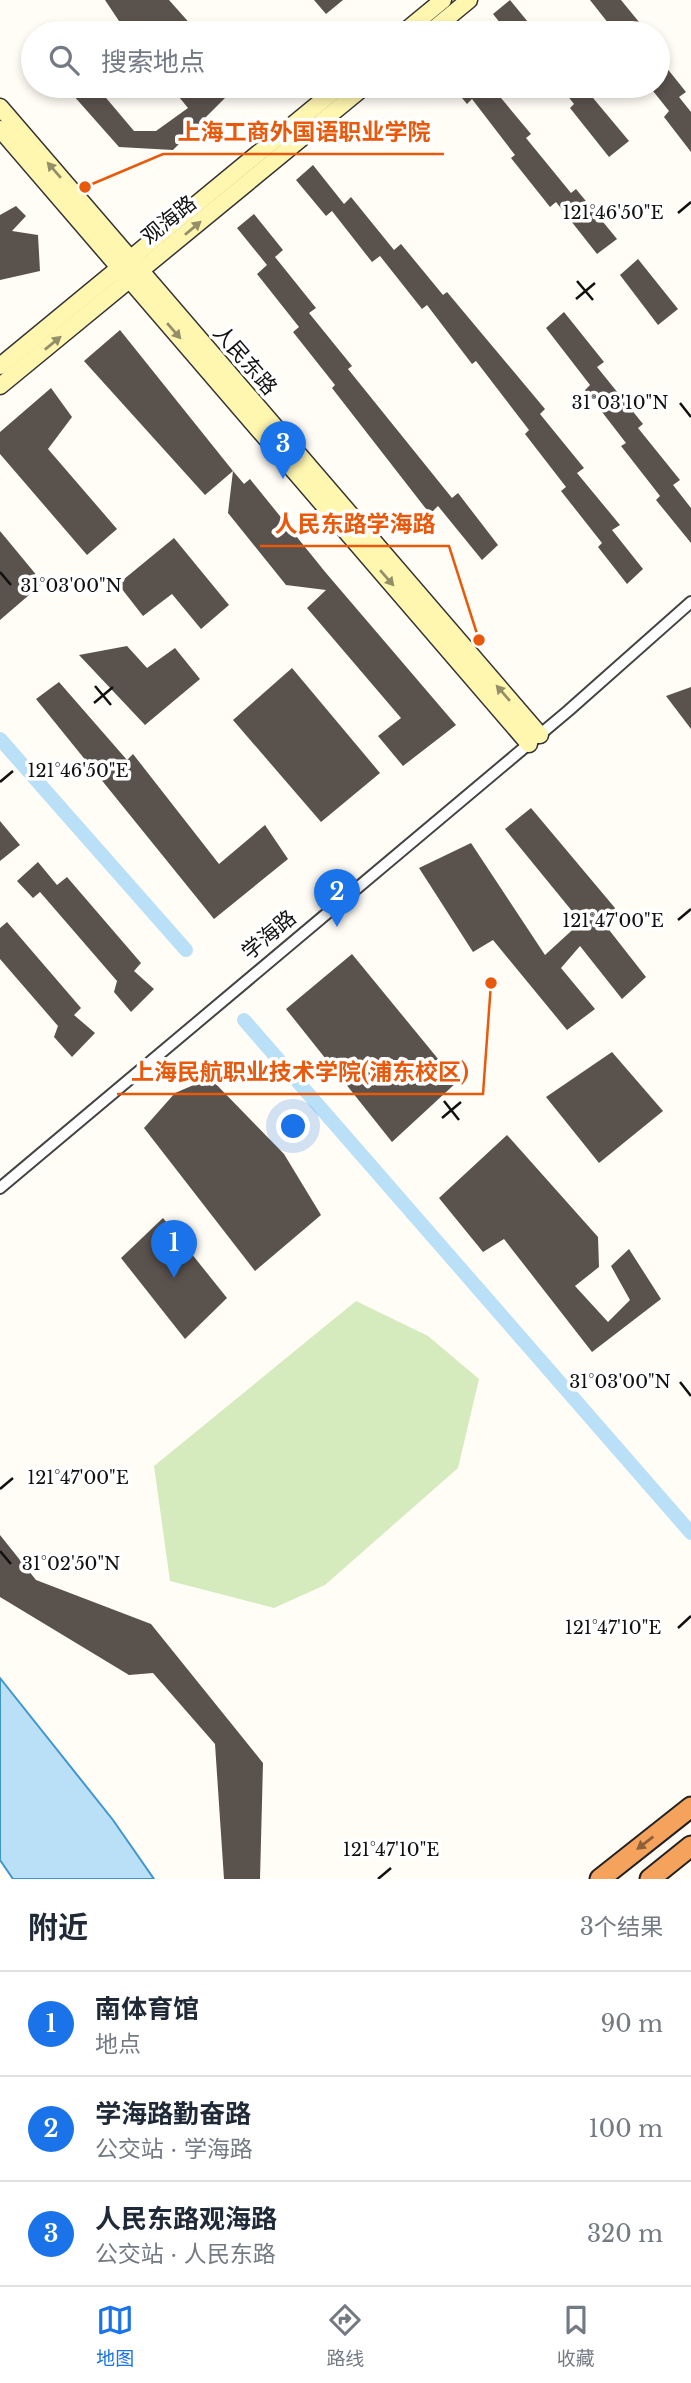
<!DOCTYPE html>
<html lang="zh">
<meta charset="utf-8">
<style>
:root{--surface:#fff;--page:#f6f6f7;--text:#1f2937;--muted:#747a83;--line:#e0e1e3;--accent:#1a73e8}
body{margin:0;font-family:"Libre Baskerville","Noto Sans SC",serif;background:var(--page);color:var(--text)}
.you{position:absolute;left:294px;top:1127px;width:24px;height:24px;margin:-18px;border:5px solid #fff;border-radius:50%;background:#1a73e8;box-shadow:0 0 0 10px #1a73e833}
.badge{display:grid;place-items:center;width:46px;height:46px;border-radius:50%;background:var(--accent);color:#fff;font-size:23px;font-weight:700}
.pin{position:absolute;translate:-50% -58px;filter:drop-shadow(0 2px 4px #0008)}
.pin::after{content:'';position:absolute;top:37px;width:24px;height:21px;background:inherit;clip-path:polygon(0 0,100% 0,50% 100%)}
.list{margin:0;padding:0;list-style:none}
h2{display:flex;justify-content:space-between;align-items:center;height:91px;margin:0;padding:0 28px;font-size:30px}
h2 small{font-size:23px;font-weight:400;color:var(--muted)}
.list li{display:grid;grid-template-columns:46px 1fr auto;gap:21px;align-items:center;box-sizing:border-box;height:105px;padding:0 28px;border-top:2px solid var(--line)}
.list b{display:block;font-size:26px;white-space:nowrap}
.list p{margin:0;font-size:23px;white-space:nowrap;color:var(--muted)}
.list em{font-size:23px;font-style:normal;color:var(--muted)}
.icon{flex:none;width:38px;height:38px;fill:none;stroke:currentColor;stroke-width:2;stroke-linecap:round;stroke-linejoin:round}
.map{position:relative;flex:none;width:691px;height:1879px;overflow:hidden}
.search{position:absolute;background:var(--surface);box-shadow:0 4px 10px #0003;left:21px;right:21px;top:21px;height:77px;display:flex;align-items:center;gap:18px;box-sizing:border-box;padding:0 24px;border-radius:38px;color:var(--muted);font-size:26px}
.sheet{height:406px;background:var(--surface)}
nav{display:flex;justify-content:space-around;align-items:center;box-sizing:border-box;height:98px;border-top:2px solid var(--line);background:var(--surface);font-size:19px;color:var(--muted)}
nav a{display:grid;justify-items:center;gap:4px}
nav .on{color:var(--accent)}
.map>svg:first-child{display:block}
.green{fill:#d5ebbd}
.water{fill:#b9e0f7;stroke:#3f96cf;stroke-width:2}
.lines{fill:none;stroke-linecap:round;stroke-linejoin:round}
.canal{stroke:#b9e0f7;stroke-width:14}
.building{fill:#5a524d}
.street-casing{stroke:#444;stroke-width:14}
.secondary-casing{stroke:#333;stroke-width:19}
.highway-casing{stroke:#222;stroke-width:23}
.street{stroke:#fff;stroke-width:10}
.secondary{stroke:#fff6b0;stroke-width:16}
.highway{stroke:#f5a25d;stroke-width:19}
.oneway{fill:#948f68}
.oneway2{fill:#8e613b}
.ticks{fill:none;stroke:#111;stroke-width:2.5}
.labels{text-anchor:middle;stroke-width:7;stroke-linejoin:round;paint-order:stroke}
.street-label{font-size:21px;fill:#111;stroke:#fff}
.ticks-label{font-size:18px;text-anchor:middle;fill:#111;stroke:#fff;stroke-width:7;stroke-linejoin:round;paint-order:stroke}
.leader{fill:none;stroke:#e8590c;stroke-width:2.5}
.callout-dot{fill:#e8590c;stroke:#fff;stroke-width:2.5}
.callout-label{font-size:23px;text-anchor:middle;font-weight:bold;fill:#e8590c;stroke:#fff;stroke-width:7;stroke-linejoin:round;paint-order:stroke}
</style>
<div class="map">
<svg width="691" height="1879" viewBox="0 0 691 1879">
<rect width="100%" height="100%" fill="#fffdf5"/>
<polygon class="green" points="356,1301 428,1336 479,1379 458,1468 325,1585 274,1608 170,1581 154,1466"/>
<polygon class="water" points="0,1678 113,1820 154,1879 13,1879 0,1860"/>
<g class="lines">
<g class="canal">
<polyline points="0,739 186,950"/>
<polyline points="244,1020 691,1533"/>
</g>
</g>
<g class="building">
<polygon points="105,0 169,0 193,27 187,33 127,33"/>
<polygon points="314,0 343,0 326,14"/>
<polygon points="510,0 537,33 508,33 493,14"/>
<polygon points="590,0 621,0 648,33 616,33"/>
<polygon points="658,57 686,92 679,97 691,112 691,152 664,117 669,111 649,86 658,86"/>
<polygon points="65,86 96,86 134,131 156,131 188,108 170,86 218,86 227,96 173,150 119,147"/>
<polygon points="452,86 491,86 531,134 526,138 571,193 576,189 617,239 597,254 556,202 550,207 511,158 515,155 472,99 467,104"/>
<polygon points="560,86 583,86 629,141 609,157 570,108 574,104"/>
<polygon points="313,165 344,204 351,197 394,250 401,244 443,295 447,292 545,409 540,414 584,468 577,473 620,525 612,530 643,569 627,584 598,547 602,543 561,491 566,487 525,434 529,430 476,361 472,364 427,305 422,309 380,256 372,262 332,211 326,216 296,180"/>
<polygon points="16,206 26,216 12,231 38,235 40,271 0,280 0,215"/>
<polygon points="254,214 283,250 275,257 316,308 309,313 352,366 348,369 452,498 458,493 498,545 482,560 438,506 430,514 332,388 335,385 293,332 299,327 257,274 267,265 237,228"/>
<polygon points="638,259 678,309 658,325 620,275"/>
<polygon points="564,312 604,362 597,367 643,424 638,428 680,480 673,485 691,508 691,543 656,500 660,496 621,446 626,443 585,390 590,385 546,328"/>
<polygon points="120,330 233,471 205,495 84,361"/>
<polygon points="51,388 72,417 48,449 117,529 87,555 0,454 0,432"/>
<polygon points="233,471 244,484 250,479 326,573 456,725 403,766 378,736 401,718 307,608 326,590 286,585 228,513"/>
<polygon points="0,531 43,583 0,620"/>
<polygon points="174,538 229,605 201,629 172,594 143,616 118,584"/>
<polygon points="127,646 147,668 175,648 200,679 145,725 79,655"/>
<polygon points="292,668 380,773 321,822 233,720"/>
<polygon points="59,682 127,760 133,754 219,864 265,825 288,859 214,919 36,699"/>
<polygon points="691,687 691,729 666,696"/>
<polygon points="531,808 615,908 606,926 646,977 622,999 580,946 561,968 595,1009 567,1030 493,940 473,952 419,868 471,843 545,955 581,922 505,829"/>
<polygon points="0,821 20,845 0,861"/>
<polygon points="38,862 57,885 67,877 141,963 134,971 154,989 131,1012 114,992 117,981 40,892 33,898 17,881"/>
<polygon points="7,922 81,1008 74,1015 95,1033 72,1057 54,1037 58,1026 0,959 0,928"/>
<polygon points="352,954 457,1082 392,1142 286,1009"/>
<polygon points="612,1052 663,1111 599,1163 546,1097"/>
<polygon points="210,1078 284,1154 321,1215 255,1271 144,1128 175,1093"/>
<polygon points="507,1135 598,1237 599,1267 575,1286 608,1322 630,1300 611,1266 629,1249 661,1299 592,1352 504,1239 483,1252 439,1198"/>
<polygon points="163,1218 227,1298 185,1339 121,1258"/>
<polygon points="0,1535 36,1580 151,1624 263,1763 260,1879 224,1879 215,1744 153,1673 129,1675 0,1597"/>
</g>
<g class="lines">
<defs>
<polyline id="street" points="0,1188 568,711 691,602"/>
<g id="secondary">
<polyline points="403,33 443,0"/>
<polyline points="429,33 469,0"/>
<polyline points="0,107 540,735"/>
<polyline points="0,129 529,744"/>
<polyline points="0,366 340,86"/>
<polyline points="0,386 365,86"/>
</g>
<g id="highway">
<polyline points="600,1879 691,1807"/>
<polyline points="650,1879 691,1846"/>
</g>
</defs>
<use href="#street" class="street-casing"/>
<use href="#secondary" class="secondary-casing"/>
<use href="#highway" class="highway-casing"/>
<use href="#street" class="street"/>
<use href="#secondary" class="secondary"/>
<use href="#highway" class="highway"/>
</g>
<defs><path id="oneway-solid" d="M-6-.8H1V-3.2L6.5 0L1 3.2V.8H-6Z" transform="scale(1.75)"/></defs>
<g class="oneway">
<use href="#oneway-solid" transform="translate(54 170) rotate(-131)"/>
<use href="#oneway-solid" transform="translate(193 228) rotate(-40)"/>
<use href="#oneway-solid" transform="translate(174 331) rotate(49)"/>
<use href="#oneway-solid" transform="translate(53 343) rotate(-39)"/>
<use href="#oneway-solid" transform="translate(387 578) rotate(49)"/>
<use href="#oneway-solid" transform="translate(503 693) rotate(-131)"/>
</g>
<use class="oneway2" href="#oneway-solid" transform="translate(645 1843) rotate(142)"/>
<path class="ticks" d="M678 213 691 202M577 281 593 300M576 299 595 283M680 403 691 417M0 572 11 585M95 686 111 705M94 703 113 687M0 782 13 771M678 920 691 909M444 1101 459 1120M442 1118 461 1102M680 1382 691 1396M0 1489 13 1478M0 1551 11 1564M678 1628 691 1616M378 1879 391 1868"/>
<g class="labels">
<g class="street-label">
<text transform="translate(169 220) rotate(-39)" y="7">观海路</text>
<text transform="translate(245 360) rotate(49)" y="7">人民东路</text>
<text transform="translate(269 935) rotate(-40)" y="7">学海路</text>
</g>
</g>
<g class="ticks-label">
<text x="613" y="219">121°46'50"E</text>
<text x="620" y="409">31°03'10"N</text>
<text x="71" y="592">31°03'00"N</text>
<text x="78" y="777">121°46'50"E</text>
<text x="613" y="927">121°47'00"E</text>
<text x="620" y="1388">31°03'00"N</text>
<text x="78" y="1484">121°47'00"E</text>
<text x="71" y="1570">31°02'50"N</text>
<text x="613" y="1634">121°47'10"E</text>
<text x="391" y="1856">121°47'10"E</text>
</g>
<path class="leader" d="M85 187L163 154H444M479 640L449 546H260M491 983L483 1094H117"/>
<g class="callout-dot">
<circle cx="85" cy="187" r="7"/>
<circle cx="479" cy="640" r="7"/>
<circle cx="491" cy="983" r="7"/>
</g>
<g class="callout-label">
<text x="304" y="140">上海工商外国语职业学院</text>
<text x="355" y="532">人民东路学海路</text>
<text x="300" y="1080">上海民航职业技术学院(浦东校区)</text>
</g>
</svg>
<div class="you"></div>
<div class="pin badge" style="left:174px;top:1278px">1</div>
<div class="pin badge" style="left:337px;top:927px">2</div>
<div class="pin badge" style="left:283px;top:479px">3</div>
<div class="search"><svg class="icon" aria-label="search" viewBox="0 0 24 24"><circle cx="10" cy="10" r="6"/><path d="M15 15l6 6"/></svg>搜索地点</div>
</div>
<section class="sheet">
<h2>附近<small>3个结果</small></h2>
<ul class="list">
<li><span class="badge">1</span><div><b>南体育馆</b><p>地点</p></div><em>90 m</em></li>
<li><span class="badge">2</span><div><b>学海路勤奋路</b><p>公交站 · 学海路</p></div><em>100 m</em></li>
<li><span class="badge">3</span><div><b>人民东路观海路</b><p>公交站 · 人民东路</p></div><em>320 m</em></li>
</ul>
</section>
<nav>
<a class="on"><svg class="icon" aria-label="map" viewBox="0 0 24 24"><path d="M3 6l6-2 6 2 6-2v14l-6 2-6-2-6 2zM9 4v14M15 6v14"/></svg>地图</a>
<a><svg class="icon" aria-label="directions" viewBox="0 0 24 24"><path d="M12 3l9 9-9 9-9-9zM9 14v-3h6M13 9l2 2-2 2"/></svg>路线</a>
<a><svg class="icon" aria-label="saved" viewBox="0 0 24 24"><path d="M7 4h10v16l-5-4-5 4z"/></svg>收藏</a>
</nav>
